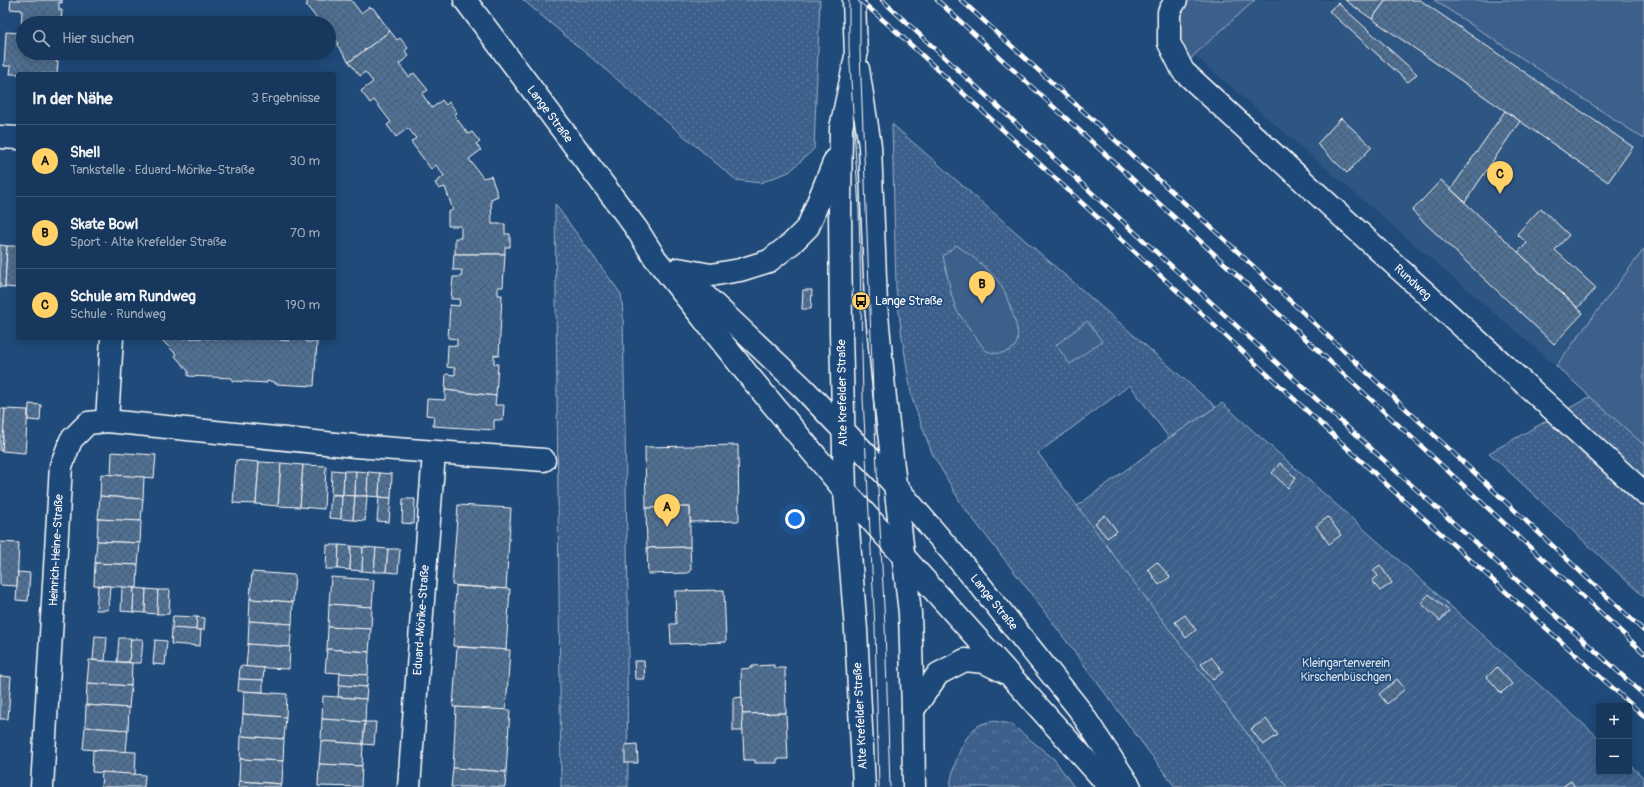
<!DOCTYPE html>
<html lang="de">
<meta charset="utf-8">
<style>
:root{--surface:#17385c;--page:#203f62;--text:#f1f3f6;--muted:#9eacbb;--line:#365272;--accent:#ffd166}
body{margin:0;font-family:Pangolin,sans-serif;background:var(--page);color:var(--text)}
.controls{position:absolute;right:12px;bottom:12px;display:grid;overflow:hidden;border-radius:4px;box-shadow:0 2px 10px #0003}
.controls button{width:36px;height:36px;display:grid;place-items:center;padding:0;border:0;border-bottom:1px solid var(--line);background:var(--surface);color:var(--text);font:20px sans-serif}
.you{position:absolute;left:795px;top:519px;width:14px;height:14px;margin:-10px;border:3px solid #fff;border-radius:50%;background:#1a73e8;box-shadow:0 0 0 6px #1a73e833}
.badge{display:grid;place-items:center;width:26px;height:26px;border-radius:50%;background:var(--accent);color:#111;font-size:13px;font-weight:700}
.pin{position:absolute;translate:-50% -33px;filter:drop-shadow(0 1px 2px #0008)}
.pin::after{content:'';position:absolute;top:21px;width:14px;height:12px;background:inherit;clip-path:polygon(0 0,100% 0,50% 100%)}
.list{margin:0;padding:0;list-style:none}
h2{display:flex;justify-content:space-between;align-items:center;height:52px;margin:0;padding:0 16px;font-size:17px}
h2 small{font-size:13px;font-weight:400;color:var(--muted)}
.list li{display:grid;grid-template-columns:26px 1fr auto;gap:12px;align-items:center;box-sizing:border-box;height:72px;padding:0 16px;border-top:1px solid var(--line)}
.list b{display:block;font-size:15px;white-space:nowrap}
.list p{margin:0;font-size:13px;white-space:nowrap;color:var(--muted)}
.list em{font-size:13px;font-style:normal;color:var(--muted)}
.icon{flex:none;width:22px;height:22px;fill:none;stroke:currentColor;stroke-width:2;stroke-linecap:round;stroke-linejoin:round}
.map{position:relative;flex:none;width:1644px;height:787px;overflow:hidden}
.search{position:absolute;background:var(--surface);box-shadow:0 2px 10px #0003;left:16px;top:16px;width:320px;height:44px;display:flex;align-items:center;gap:10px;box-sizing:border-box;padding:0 14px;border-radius:22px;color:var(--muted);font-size:15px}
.panel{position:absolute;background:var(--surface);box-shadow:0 2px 10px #0003;left:16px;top:72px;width:320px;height:268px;border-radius:4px}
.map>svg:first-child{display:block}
.built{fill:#2e5683}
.grass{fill:url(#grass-dots);stroke:#9eb0c5}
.forest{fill:url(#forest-crowns);stroke:#9eb0c5}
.park{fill:#3c618b;stroke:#9eb0c5}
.garden{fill:url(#garden-furrows);stroke:#9eb0c5}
.building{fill:url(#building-cross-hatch);stroke:#fff}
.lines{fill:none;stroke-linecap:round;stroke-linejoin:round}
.minor-casing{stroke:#fff;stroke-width:25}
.tertiary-casing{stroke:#fff;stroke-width:25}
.secondary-casing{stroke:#fff;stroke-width:25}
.minor{stroke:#1f4a7a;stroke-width:22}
.tertiary{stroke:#1f4a7a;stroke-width:22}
.secondary{stroke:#1f4a7a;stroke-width:22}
.tram{stroke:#fff;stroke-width:1}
.rail-casing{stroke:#fff;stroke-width:4.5}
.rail{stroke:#1f4a7a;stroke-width:3;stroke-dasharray:9;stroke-linecap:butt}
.labels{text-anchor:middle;stroke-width:3.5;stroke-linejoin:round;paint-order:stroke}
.street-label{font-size:12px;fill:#fff;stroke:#1f4a7a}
.poi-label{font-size:12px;fill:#fff;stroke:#1f4a7a;text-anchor:start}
.park-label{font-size:12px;fill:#d8dfe8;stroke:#1f4a7a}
</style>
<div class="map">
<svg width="1644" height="787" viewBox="0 0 1644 787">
<defs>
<pattern id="grass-dots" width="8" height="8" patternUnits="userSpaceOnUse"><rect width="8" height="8" fill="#3c618b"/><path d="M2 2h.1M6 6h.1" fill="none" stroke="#59799c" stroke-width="1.8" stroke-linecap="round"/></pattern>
<pattern id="forest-crowns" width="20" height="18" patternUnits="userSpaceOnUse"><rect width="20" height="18" fill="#3c618b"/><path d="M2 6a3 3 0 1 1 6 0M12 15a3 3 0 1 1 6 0" fill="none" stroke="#59799c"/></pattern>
<pattern id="garden-furrows" width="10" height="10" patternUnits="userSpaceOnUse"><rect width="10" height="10" fill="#3c618b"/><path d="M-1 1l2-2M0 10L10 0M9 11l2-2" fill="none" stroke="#59799c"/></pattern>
<pattern id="building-cross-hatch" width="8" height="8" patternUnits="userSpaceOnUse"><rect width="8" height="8" fill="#507197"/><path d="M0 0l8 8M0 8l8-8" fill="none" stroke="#4e5b6a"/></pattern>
</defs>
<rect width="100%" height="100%" fill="#1f4a7a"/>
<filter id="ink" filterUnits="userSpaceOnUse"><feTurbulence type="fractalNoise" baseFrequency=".025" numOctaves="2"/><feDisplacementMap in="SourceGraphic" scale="8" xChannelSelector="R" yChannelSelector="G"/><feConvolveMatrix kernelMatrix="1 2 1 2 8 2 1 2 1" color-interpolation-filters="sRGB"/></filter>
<g filter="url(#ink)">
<polygon class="built" points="1255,0 1434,0 1644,139 1644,249 1556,366 1194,55"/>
<g class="grass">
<polygon points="523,0 820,0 814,149 789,172 760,183 736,180"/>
<polygon points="892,124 1216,407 1169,438 1130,385 1038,453 1287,787 1175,787 1026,587 962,505 932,453 912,399 902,337 896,288"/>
<polygon points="555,204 621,294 623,313 629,656 627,659 628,787 561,787"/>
<polygon points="1591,396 1644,445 1644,597 1489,453"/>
</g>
<path class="forest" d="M993 721 1011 724 1054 759 1074 787H950C952 769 962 736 978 726 982 723 989 722 993 721Z"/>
<g class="park">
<polygon points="1176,0 1255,0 1194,55 1183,71"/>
<polygon points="1434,0 1644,0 1644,139"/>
<path d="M956 245C971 255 995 273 1003 289 1007 295 1008 303 1011 309 1015 322 1026 346 1006 352 999 354 992 354 985 350L957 311 952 297 943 256Z"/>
<polygon points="1644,249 1644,445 1556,366"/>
<polygon points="1087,321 1102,341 1070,364 1056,345"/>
</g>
<polygon class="garden" points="1222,403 1599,738 1599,772 1629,772 1629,764 1644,778 1644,787 1287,787 1077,506 1169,438"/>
<g class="building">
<polygon points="11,0 62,0 62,3 59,2 59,10 62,10 61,23 23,23 23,53 59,53 56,54 56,62 58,62 57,74 10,74 11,66 4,66 6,32 21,33 22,10 10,9"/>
<polygon points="305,0 351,0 361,13 369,7 373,8 390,31 349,62 337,45 338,43 334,37 329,41 329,23 323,23 320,19 318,20 306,5 308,4"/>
<polygon points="1345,0 1386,0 1372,19"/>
<polygon points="1386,0 1420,0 1633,147 1608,182 1372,19"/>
<polygon points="1338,3 1417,74 1408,82 1329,11"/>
<polygon points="390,31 397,40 400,38 408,48 405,51 409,56 399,64 409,77 414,73 428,90 422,94 432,108 442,100 446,105 449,102 457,113 454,115 468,134 472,132 480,142 476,144 481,150 469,159 483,178 491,176 498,196 491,199 492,224 505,224 505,234 510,234 510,247 505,247 505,254 455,254 455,238 461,238 461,226 448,226 448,212 453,210 445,187 439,189 435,183 444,176 436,165 431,169 411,142 416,138 408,128 396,137 387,125 391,122 374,100 370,103 361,91 373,82 365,72 360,76 349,62"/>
<polygon points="1505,111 1520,121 1465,202 1451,189"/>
<polygon points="1341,118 1372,147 1347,173 1317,144"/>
<polygon points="1441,180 1583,313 1554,344 1412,211"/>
<polygon points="1541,208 1569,235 1555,250 1596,288 1578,308 1518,252 1527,243 1517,234"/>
<polygon points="0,245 7,246 5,287 0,287"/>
<polygon points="7,246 18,246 18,288 5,287"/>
<polygon points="454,254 505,254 503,287 498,287 498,295 502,295 499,356 494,355 494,364 498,364 496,396 445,390 446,374 455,375 455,368 447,367 448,345 457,346 457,339 448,338 450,305 459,306 460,299 451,299 453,277 461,277 462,270 453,270"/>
<polygon points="803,290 812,290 811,309 802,309"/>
<polygon points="160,338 280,338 280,340 289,341 289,338 306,338 306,342 317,342 314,386 275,384 275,382 267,381 267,383 232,381 232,378 188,376 188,371 175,356 176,354"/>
<polygon points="445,390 496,396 495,405 504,405 503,420 494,420 494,430 433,426 434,416 426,415 427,399 445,400"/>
<polygon points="29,404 41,405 40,421 28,420"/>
<polygon points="0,409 5,409 2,451 0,451"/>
<polygon points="5,409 28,410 25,453 2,451"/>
<polygon points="738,445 739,521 690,522 690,507 646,508 645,447"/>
<polygon points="112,452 156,455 154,478 111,475"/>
<polygon points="236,460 259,462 256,504 233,503"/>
<polygon points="259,462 281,463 278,506 256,504"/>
<polygon points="281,463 303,465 300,507 278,506"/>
<polygon points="1280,463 1296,478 1288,488 1272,473"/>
<polygon points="303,465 326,466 324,509 300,507"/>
<polygon points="332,470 344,471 343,495 331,494"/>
<polygon points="344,471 356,471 355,496 343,495"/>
<polygon points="356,471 368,472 367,496 355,496"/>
<polygon points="368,472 380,473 379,497 367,496"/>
<polygon points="380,473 392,474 391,498 379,497"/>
<polygon points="101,474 144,477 143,499 100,496"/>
<polygon points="331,495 342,495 341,519 329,518"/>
<polygon points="342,495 355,496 353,520 341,519"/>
<polygon points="100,496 143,499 141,521 98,519"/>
<polygon points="355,496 367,496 365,521 353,520"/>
<polygon points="379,497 391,498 389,522 377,521"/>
<polygon points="403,499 415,499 414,524 402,523"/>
<polygon points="458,505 511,508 506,589 452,585"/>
<polygon points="690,507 690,547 647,548 646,508"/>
<polygon points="1105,515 1117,531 1107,538 1095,523"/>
<polygon points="1328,517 1341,535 1329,544 1316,526"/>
<polygon points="98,519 141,521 140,543 97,541"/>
<polygon points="97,541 140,543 138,565 95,563"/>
<polygon points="0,542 19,543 17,586 0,585"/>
<polygon points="327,545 339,545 338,569 326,569"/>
<polygon points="339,545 351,546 350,570 338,569"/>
<polygon points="351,546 363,547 362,571 350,570"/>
<polygon points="363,547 376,548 374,572 362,571"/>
<polygon points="690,547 691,569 688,573 648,574 647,548"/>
<polygon points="376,548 388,549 386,572 374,572"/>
<polygon points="388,549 400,549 398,573 386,572"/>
<polygon points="1157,562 1170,577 1159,585 1148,569"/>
<polygon points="95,563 138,565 137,588 94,585"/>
<polygon points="1380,565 1392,583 1380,591 1372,581 1378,576 1373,570"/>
<polygon points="18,572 30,573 28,601 16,600"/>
<polygon points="252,572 295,575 293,602 250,599"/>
<polygon points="331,577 374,580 372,607 329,604"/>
<polygon points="98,586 110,586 108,610 96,610"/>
<polygon points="456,586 510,589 506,650 453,646"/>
<polygon points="122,587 134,588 133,612 121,611"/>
<polygon points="134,588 146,589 145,613 133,612"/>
<polygon points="146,589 158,590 157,614 145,613"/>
<polygon points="158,590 170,590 169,614 157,614"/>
<polygon points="724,590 726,642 671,644 670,624 676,624 675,591"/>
<polygon points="1429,594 1449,611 1440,621 1421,603"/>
<polygon points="250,599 293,602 292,624 249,621"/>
<polygon points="329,604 372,607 371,629 328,627"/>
<polygon points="1185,615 1196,630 1186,638 1175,622"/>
<polygon points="173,616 197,617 196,630 172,628"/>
<polygon points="197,617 205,618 204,630 196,630"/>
<polygon points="249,621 292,624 290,647 248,644"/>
<polygon points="328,627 371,629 369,652 327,649"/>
<polygon points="172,628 201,630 200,646 171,644"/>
<polygon points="95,636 107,637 105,661 93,660"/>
<polygon points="119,638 131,638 129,662 117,662"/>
<polygon points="131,639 143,639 141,663 129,663"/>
<polygon points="155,640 167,641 165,665 153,664"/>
<polygon points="248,644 290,647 289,669 246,667"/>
<polygon points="457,647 510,650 506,710 453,707"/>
<polygon points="327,649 369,652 368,675 325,672"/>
<polygon points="1211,657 1223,672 1213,680 1201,664"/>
<polygon points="89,660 132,663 131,686 87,683"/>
<polygon points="634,661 644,661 645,679 635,679"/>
<polygon points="774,665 774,668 785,668 786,713 742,714 741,669 752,668 752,666"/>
<polygon points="240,666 264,668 263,680 239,679"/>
<polygon points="1497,667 1512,684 1501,693 1487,677"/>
<polygon points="340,673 368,675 367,687 339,685"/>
<polygon points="0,676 11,677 8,719 0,719"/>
<polygon points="239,679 263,680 263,692 238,691"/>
<polygon points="1397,679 1405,689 1387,704 1379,694"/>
<polygon points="87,683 131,686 129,708 86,705"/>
<polygon points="339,685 367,687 366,699 338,697"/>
<polygon points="244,691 287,694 286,717 243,714"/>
<polygon points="323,696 366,699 365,722 322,719"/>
<polygon points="742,697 743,731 733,731 733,698"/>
<polygon points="86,705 129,708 128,730 85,727"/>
<polygon points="456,707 510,710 506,772 453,768"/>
<polygon points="786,713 788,759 777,759 777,763 755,763 755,760 744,760 742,714"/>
<polygon points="243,714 286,717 284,739 241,736"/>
<polygon points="322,719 365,722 363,744 321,741"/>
<polygon points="1266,719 1278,735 1263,745 1251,729"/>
<polygon points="365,722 376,722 374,745 363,744"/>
<polygon points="85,727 128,730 126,752 83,749"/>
<polygon points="241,736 284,739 283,761 240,759"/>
<polygon points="321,741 363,744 362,766 319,764"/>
<polygon points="637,744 638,763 625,763 625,745"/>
<polygon points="93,750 136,752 135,775 92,772"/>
<polygon points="240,759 283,761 282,784 239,781"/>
<polygon points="319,764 362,766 361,787 318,786"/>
<polygon points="453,768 506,772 505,787 451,787"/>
<polygon points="102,772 145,775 144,787 101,787"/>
<polygon points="239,781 282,784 281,787 238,787"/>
<polygon points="1571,781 1575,787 1562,787"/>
</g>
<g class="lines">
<defs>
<g id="minor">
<polyline points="1176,0 1169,12 1169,43 1183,71 1644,493"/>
<polyline points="0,137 18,138"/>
<polyline points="107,421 355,446 544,460"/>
<polyline points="42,787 61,466 71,440 88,423 107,421 112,338"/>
<polyline points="409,787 434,453"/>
</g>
<g id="tertiary">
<polyline points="854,0 856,56 841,128 840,208 841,333 845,491 856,630 864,787"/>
<polyline points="858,69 870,146 876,305 885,398 910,613 913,710 914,787"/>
<polyline points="678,269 711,275 740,270 769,261 792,243 808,227 835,160"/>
<polyline points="913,710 938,674 965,660 984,662 1007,673"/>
</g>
<g id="secondary">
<polyline points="465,0 636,228 655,258 749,376 845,491 1110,787"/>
<polyline points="678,270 802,387 885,474 980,585 1079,709 1130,787"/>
</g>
</defs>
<use href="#minor" class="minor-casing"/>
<use href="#tertiary" class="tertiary-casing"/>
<use href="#secondary" class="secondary-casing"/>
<use href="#minor" class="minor"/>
<use href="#tertiary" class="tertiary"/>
<use href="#secondary" class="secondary"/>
<g class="tram">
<polyline points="849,0 849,47 859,211 863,398 875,627 879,787"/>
<polyline points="860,0 860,52 873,390 885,626 890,787"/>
</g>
<defs>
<g id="rail">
<polyline points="860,0 898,33 1398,495 1644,716"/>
<polyline points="882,0 1314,397 1644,695"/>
<polyline points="937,0 1211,251 1644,653"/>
<polyline points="961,0 1223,238 1644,631"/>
</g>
</defs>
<use href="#rail" class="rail-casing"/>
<use href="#rail" class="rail"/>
</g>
</g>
<defs>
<symbol id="bus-disc" viewBox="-11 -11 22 22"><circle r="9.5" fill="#ffd166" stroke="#1f4a7a"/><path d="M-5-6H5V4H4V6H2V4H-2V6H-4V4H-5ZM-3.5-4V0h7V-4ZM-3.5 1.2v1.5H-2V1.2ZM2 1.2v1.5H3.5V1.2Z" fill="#111"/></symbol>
</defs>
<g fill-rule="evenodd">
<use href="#bus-disc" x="850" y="290" width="22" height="22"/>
</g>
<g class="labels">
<g class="street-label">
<text transform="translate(550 114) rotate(53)" y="4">Lange Straße</text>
<text transform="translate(1413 282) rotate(43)" y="4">Rundweg</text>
<text transform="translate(842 393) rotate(-91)" y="4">Alte Krefelder Straße</text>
<text transform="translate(56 550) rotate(-87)" y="4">Heinrich-Heine-Straße</text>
<text transform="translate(994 602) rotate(51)" y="4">Lange Straße</text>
<text transform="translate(421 620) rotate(-86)" y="4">Eduard-Mörike-Straße</text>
<text transform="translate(860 716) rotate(-93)" y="4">Alte Krefelder Straße</text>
</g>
<g class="poi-label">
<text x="875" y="305">Lange Straße</text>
</g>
<g class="park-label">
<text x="1346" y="667">Kleingartenverein<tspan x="1346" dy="14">Kirschenbüschgen</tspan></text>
</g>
</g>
</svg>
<div class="controls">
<button>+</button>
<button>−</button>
</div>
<div class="you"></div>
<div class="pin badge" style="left:667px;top:527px">A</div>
<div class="pin badge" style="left:982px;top:304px">B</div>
<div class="pin badge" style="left:1500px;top:194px">C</div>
<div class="search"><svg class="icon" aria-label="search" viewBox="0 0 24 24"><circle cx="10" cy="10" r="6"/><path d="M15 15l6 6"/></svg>Hier suchen</div>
<section class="panel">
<h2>In der Nähe<small>3 Ergebnisse</small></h2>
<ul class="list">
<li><span class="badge">A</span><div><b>Shell</b><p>Tankstelle · Eduard-Mörike-Straße</p></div><em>30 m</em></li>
<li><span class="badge">B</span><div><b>Skate Bowl</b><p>Sport · Alte Krefelder Straße</p></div><em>70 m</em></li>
<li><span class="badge">C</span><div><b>Schule am Rundweg</b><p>Schule · Rundweg</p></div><em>190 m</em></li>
</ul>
</section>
</div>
